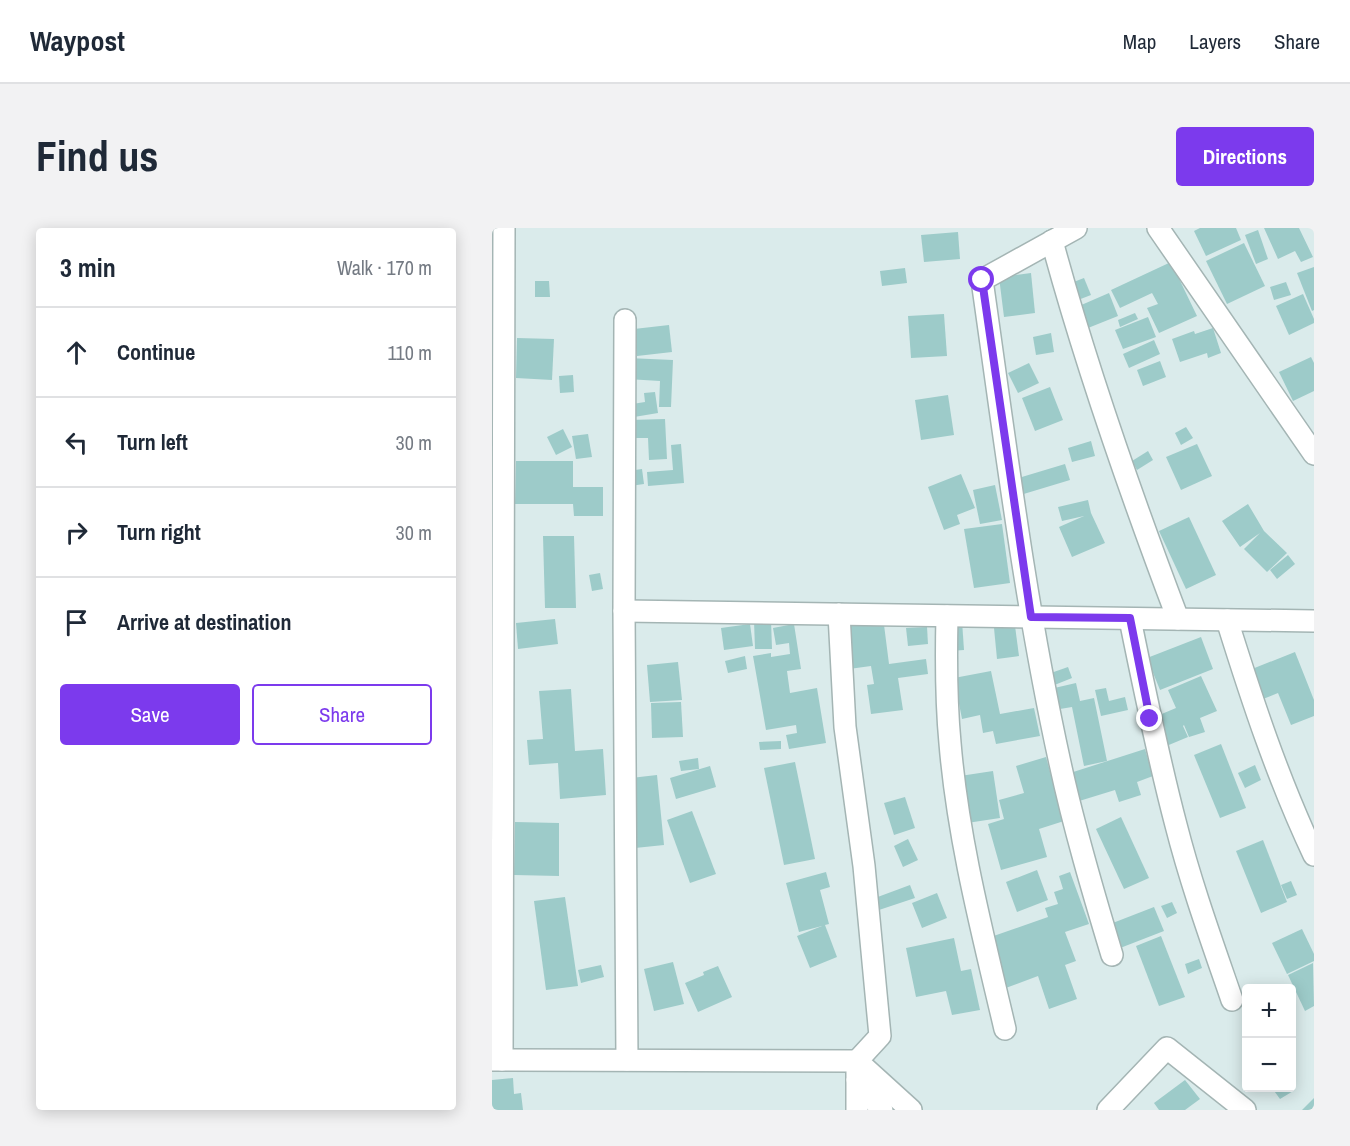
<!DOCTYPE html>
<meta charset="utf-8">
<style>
:root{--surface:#fff;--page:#f2f2f3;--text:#1f2937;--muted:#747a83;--line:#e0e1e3;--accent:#7c3aed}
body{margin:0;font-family:"Archivo Narrow",sans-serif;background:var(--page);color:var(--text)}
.controls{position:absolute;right:18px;bottom:18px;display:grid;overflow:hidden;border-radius:6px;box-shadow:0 3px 15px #0003}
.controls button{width:54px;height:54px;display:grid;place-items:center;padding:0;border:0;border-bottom:2px solid var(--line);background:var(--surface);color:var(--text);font:30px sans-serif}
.stop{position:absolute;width:18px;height:18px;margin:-14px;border:4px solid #7c3aed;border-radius:50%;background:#fff}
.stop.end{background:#7c3aed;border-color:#fff;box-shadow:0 2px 6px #0008}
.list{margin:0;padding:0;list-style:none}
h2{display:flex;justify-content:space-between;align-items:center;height:78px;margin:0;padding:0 24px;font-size:26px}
h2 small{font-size:20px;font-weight:400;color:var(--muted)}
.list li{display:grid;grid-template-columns:39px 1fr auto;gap:18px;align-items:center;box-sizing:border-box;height:90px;padding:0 24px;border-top:2px solid var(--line)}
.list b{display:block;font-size:22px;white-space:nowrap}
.list em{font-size:20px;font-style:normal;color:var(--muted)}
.actions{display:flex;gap:12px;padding:18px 24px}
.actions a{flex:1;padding:14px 0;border:2px solid var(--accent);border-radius:6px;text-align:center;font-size:21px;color:var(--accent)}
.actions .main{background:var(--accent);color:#fff}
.icon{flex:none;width:33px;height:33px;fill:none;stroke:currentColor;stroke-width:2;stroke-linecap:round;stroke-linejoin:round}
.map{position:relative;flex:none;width:822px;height:882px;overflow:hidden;border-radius:6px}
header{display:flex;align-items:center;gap:36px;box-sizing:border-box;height:84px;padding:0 30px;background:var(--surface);border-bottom:2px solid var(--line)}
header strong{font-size:28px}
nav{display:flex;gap:33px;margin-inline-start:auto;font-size:21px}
.intro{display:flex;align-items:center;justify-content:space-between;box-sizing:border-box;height:144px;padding:0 36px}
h1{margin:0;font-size:42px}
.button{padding:15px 27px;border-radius:6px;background:var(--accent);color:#fff;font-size:21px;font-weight:700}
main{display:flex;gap:36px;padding:0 36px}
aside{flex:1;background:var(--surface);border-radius:6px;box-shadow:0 3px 15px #0003}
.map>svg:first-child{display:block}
.building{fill:#9dcbc9}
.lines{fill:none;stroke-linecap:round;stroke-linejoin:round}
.minor-casing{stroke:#a4b5b4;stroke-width:24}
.minor{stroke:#fff;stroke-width:21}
.route{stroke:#7c3aed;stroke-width:8}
</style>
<header>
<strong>Waypost</strong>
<nav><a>Map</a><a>Layers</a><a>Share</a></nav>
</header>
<div class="intro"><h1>Find us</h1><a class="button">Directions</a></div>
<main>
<aside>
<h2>3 min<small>Walk · 170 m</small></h2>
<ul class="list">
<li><svg class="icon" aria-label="ahead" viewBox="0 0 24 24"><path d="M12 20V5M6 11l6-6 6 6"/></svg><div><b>Continue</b></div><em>110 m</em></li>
<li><svg class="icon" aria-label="left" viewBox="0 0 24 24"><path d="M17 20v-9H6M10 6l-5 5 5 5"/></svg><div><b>Turn left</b></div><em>30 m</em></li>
<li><svg class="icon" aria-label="right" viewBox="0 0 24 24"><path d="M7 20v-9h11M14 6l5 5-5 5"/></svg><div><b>Turn right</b></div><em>30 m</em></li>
<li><svg class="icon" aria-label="arrive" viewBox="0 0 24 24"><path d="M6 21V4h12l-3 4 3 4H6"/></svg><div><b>Arrive at destination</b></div></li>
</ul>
<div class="actions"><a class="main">Save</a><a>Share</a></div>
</aside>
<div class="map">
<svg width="822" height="882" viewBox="0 0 822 882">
<rect width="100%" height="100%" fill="#daebeb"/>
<g class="building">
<polygon points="708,0 744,0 749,12 714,28 702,3"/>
<polygon points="772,0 807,0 821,29 809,34 803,23 786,31"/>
<polygon points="766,2 776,31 764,36 753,7"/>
<polygon points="466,4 468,31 432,34 429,7"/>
<polygon points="752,15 773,58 735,76 714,33"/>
<polygon points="679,34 705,88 667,105 655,80 666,76 660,65 628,80 619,62"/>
<polygon points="822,39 822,82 820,83 805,45"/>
<polygon points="413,40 415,55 390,58 388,43"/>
<polygon points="539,45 543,85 512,89 507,49"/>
<polygon points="592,50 599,67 586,72 579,55"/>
<polygon points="43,53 57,53 58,69 43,69"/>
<polygon points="794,54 799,67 782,72 778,59"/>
<polygon points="617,65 626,88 596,100 587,78"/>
<polygon points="811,66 822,91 822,95 797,107 784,78"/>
<polygon points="643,85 646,91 628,99 626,92"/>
<polygon points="452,86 455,128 419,130 416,88"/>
<polygon points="656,89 664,109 631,121 623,102"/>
<polygon points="177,97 180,124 145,128 142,101"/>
<polygon points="721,100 729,125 716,130 715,125 688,134 680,111 702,103 703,106"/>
<polygon points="559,105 562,124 544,127 541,109"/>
<polygon points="25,110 62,111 60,152 24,150"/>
<polygon points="662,112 668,126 637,140 631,126"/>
<polygon points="819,129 822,135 822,163 801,173 787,144"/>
<polygon points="136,130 181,132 179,179 167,179 168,153 135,151"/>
<polygon points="668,133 674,149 651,158 645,142"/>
<polygon points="537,135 547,155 526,165 516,145"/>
<polygon points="81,147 82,164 68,165 67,148"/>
<polygon points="558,159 571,192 543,203 530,170"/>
<polygon points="163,164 166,185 136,190 134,177 153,174 152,165"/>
<polygon points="456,167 462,207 429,212 423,172"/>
<polygon points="173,191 175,231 157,232 156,210 138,210 137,192"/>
<polygon points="694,199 701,210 689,217 683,205"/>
<polygon points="71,201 80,219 64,227 55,209"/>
<polygon points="96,206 100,229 84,231 80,208"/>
<polygon points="599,213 603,228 580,234 576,220"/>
<polygon points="189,216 192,255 156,258 155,244 181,242 179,217"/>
<polygon points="705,216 720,248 689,262 674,229"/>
<polygon points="656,223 661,232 645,242 640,233"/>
<polygon points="24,233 81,233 81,259 111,259 111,288 82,288 81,276 23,276"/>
<polygon points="573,236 578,252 525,268 520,252"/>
<polygon points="150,241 152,256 138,258 136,243"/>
<polygon points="469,246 483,280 465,287 468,296 452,302 436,259"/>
<polygon points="503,257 510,292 488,296 481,262"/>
<polygon points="596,272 599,285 613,315 580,329 567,299 592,288 570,293 566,279"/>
<polygon points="756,276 772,303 795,325 775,344 752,321 768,305 748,319 730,293"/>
<polygon points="697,289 724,347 694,361 667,303"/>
<polygon points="510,296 518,355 482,360 472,301"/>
<polygon points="51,308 82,308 84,380 53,380"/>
<polygon points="796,327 803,336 785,351 778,342"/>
<polygon points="108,345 111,361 100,363 97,347"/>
<polygon points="391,389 397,436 434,431 436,446 406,450 411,482 379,486 375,457 382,456 379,438 357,441 351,394"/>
<polygon points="63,391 66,416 26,421 24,395"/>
<polygon points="279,392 280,421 263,421 262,393"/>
<polygon points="470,393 472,422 458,423 456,394"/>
<polygon points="258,396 261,418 232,422 229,400"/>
<polygon points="302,396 309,441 295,443 298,465 325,460 334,515 297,521 294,507 305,505 304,497 274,502 261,428 279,425 279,429 298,426 297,415 284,417 281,400"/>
<polygon points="523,398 527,428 505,431 502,400"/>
<polygon points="435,399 436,416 416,418 414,400"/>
<polygon points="709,409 721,441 668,462 655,430"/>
<polygon points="803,424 822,472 822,488 799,497 786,465 771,471 760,441"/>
<polygon points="253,428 255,441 236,445 233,433"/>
<polygon points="186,434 190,472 158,474 155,437"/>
<polygon points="576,439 580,450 560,458 556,446"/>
<polygon points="499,443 508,486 542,480 548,508 504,516 501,503 491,505 488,487 470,491 462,450"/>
<polygon points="709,448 725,483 708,490 713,504 697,509 692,497 691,498 696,509 672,519 660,490 684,480 676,462"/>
<polygon points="584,455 588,473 602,470 615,533 592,538 580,479 562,482 558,461"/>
<polygon points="614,460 617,473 633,469 636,482 609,488 603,462"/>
<polygon points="79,461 83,523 111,521 114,567 68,571 66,535 37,537 35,512 51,511 47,463"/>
<polygon points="189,474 191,509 160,510 159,475"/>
<polygon points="289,513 289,521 268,522 267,514"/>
<polygon points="729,516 754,580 728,590 702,527"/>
<polygon points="653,521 661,548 645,554 649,567 627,574 623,562 584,574 575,546"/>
<polygon points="554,529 572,593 547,601 555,629 509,642 496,596 512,591 507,572 532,565 524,538"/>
<polygon points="206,530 207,541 189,543 187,533"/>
<polygon points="303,534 323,631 292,637 272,540"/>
<polygon points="763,537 769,552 753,560 746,545"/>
<polygon points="218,538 224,559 184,571 178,550"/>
<polygon points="501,543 508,590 475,595 468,548"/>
<polygon points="165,547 172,617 143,620 130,551"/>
<polygon points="413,569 423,600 402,607 392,575"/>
<polygon points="200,583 224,646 198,655 175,592"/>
<polygon points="629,589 657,650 632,661 604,601"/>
<polygon points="23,594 67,595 67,648 22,647"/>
<polygon points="416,611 426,632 411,639 402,618"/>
<polygon points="771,612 795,674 769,685 744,623"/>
<polygon points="545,642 556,672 525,684 514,654"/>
<polygon points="334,644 338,659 328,662 337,696 333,697 345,729 318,740 305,708 330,698 307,704 294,655"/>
<polygon points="578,644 597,696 573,704 584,733 573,737 585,771 557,781 546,748 511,761 493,711 556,689 553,680 566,676 562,664 571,661 567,648"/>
<polygon points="799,653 805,667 795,671 789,657"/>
<polygon points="418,657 423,670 387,682 383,670"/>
<polygon points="445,665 455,690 430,700 420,675"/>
<polygon points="73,669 86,758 54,762 42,673"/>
<polygon points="680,674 685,685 675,690 669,678"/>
<polygon points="662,679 672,703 623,722 613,698"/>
<polygon points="810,701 822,726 822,733 795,746 780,715"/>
<polygon points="669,708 693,769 667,778 644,718"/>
<polygon points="462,710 469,743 479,741 488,782 460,787 454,763 424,769 414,720"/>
<polygon points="707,731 710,740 696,746 693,736"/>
<polygon points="181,734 192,776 162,783 152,741"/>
<polygon points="821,735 822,778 813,783 796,747"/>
<polygon points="109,737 112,749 89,755 86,742"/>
<polygon points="226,738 240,769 206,784 193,755 212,747 211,744"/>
<polygon points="21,850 22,866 29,865 31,882 0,882 0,852"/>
<polygon points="693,852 708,871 693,882 667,882 662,875"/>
<polygon points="800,857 803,862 788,871 780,860 800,860"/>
<polygon points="822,870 822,882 810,882"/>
</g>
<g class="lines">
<defs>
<g id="minor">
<path d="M584 0 490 52C513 213 533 376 568 535 582 600 601 664 620 727"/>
<polyline points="666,0 822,226"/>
<path d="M560 13C595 142 639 267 686 391"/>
<polyline points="133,92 132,383 135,832"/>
<polyline points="132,383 822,393"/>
<polyline points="347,386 353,499 372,638 388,808 365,833 419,882"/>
<path d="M455 388C454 430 454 473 458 515 466 612 491 707 513 801"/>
<path d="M638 391C652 460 666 529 684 597 699 656 720 714 740 772"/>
<path d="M735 392C760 472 786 551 822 627"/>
<polyline points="0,832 365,833 365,882"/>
<polyline points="10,832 12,0"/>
<polyline points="365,852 390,882"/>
<polyline points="616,882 675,820 753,882"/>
</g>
</defs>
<use href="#minor" class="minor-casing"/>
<use href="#minor" class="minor"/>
</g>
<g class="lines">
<polyline class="route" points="490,52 539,389 638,390 658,491"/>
</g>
</svg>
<div class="controls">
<button>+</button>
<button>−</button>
</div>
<div class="stop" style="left:490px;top:52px"></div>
<div class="stop end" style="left:658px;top:491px"></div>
</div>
</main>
